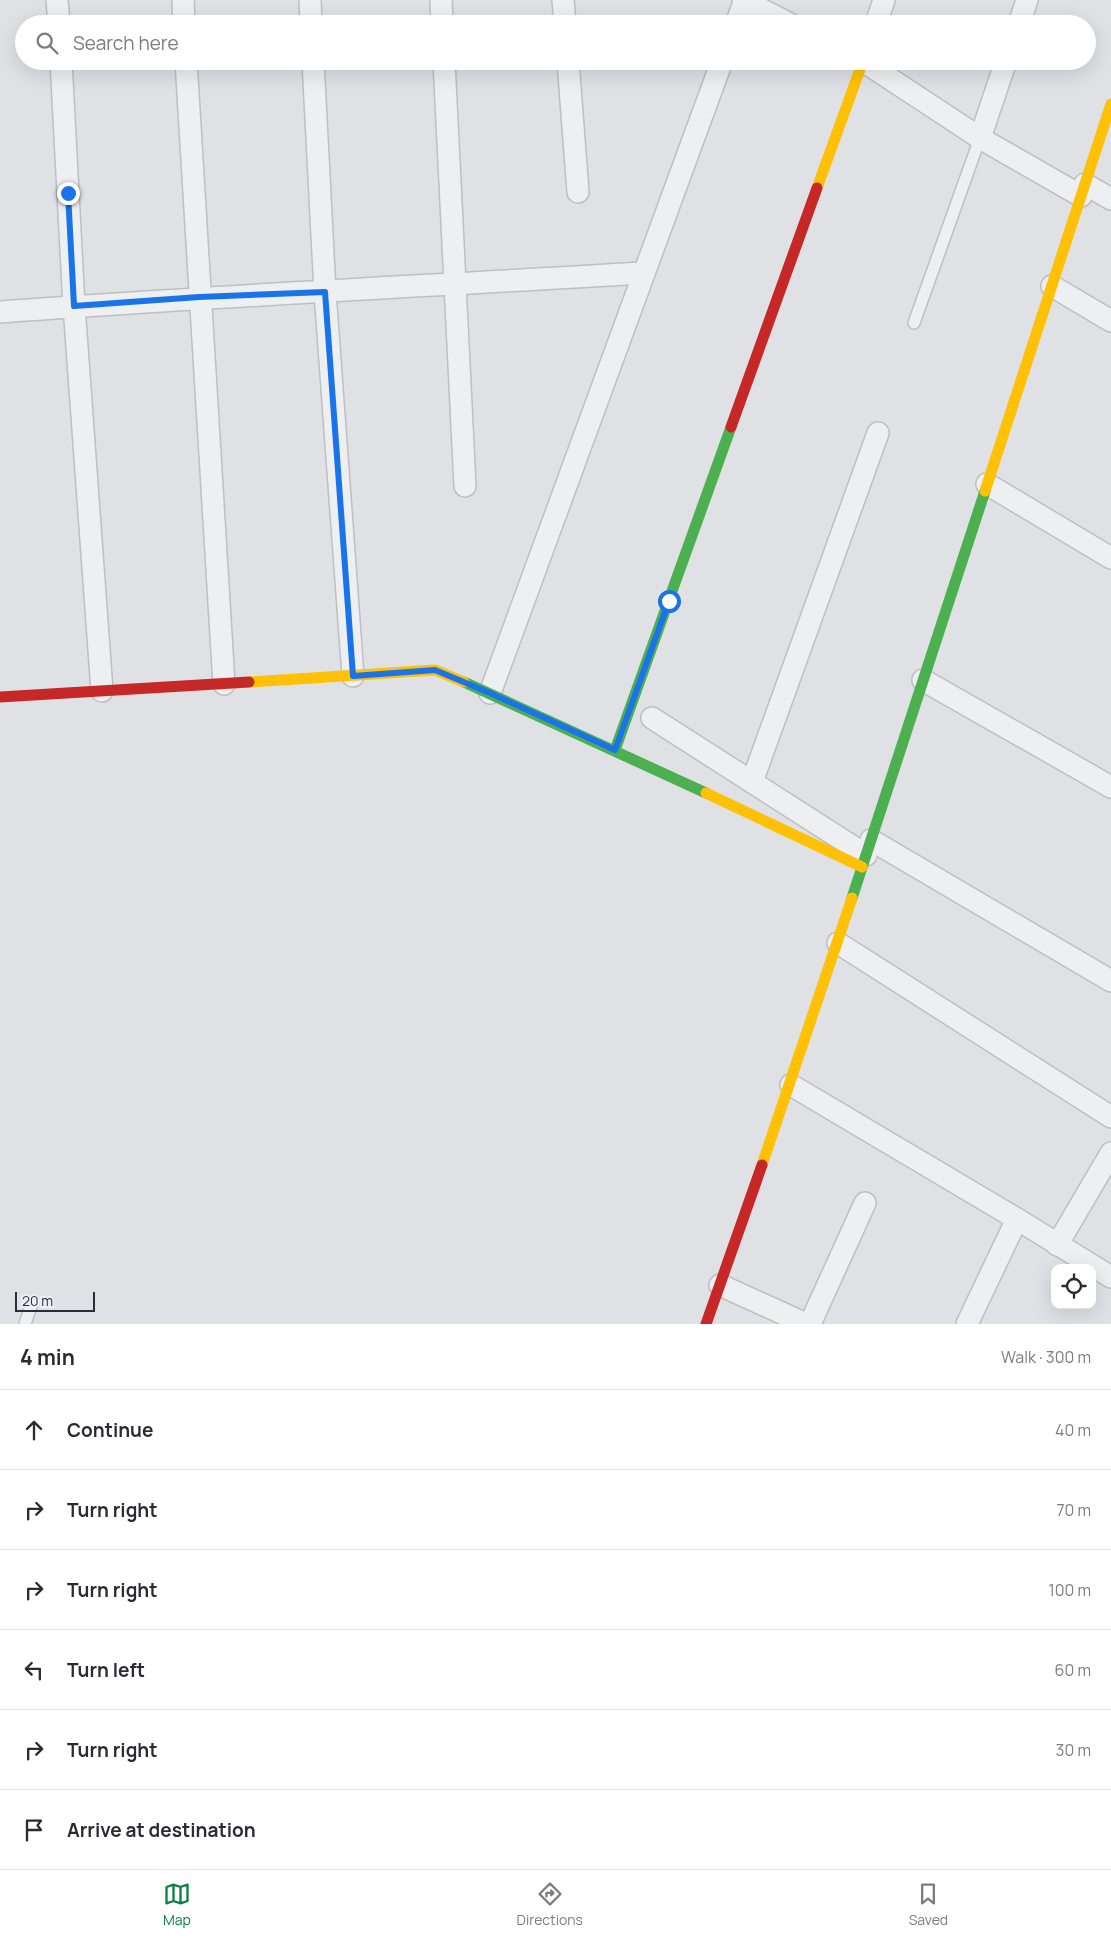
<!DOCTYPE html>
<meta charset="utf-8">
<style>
:root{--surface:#fff;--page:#f7f7f7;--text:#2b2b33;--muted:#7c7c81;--line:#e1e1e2;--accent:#0b8043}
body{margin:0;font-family:Manrope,sans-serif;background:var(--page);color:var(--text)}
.controls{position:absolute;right:15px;bottom:15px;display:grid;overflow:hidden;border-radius:10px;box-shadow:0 5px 20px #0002}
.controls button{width:45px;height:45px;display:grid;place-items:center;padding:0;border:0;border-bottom:1px solid var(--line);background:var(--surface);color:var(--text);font:25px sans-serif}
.scale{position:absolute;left:15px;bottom:12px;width:80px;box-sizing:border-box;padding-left:5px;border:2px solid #282e3b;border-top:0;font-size:14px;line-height:18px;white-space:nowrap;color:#282e3b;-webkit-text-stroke:4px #eceff4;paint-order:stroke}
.stop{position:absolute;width:15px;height:15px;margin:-11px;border:4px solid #1a73e8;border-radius:50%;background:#fff}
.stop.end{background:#1a73e8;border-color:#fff;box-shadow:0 1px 5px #0008}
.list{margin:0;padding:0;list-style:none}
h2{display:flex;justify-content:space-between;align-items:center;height:65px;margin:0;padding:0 20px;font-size:21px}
h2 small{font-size:16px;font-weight:400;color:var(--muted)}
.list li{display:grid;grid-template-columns:32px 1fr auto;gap:15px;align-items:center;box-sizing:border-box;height:80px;padding:0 20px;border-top:1px solid var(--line)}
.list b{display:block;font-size:19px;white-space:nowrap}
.list em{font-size:16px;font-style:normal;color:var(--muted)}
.icon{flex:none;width:28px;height:28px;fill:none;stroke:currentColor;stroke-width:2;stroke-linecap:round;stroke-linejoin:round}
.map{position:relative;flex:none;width:1111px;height:1324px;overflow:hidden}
.search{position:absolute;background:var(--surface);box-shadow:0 5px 20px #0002;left:15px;right:15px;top:15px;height:55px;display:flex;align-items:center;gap:12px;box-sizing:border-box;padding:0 18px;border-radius:28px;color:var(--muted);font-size:19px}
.sheet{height:545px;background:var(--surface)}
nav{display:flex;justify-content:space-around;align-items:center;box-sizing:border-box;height:70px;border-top:1px solid var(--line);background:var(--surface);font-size:14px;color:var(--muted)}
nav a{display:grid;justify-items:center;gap:2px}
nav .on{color:var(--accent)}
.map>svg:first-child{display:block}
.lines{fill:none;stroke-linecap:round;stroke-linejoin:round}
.lane-casing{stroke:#bdbfc2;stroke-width:14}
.street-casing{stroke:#bdbfc2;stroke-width:24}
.lane{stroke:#eeeff1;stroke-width:11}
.street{stroke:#eeeff1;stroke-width:21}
.fast{stroke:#4caf50;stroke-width:11}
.slow{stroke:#ffc107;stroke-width:11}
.jam{stroke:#c62828;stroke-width:11}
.route{stroke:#1a73e8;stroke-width:6}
</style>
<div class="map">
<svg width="1111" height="1324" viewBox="0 0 1111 1324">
<rect width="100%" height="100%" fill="#dfe1e4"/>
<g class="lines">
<defs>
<g id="lane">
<polyline points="914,323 980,138"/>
<polyline points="25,1324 32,1303"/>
</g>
<g id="street">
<polyline points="57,0 59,24"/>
<polyline points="183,0 184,24"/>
<polyline points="310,0 311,24"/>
<polyline points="441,0 442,24"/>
<polyline points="563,0 565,24"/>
<polyline points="743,0 790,24"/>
<polyline points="736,24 745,0"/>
<polyline points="876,24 884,0"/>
<polyline points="1019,24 1027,0"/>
<polyline points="61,61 74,306 102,691"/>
<polyline points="186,61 224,684"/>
<polyline points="313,61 325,292 353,676"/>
<polyline points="444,61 465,486"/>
<polyline points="568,61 578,192"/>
<polyline points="863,61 980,138 1081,196"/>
<polyline points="980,138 1006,61"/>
<polyline points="1085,184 1111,199"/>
<polyline points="1052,286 1111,321"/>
<path d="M0 312C214 296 428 286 642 273"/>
<polyline points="987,484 1111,558"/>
<polyline points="923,680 1111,787"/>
<polyline points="490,693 722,61"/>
<polyline points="652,718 866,855"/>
<polyline points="752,782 878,433"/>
<polyline points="871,840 1111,981"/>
<polyline points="838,943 1111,1117"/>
<polyline points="791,1085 1017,1219 1111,1277"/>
<polyline points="1057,1245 1111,1153"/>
<polyline points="720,1285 806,1324"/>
<polyline points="810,1324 865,1203"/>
<polyline points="967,1324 1017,1219"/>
</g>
</defs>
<use href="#lane" class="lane-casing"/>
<use href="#street" class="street-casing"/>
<use href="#lane" class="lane"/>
<use href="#street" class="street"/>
<g class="fast">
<polyline points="464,682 706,793"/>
<polyline points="615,750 731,427"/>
<polyline points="852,898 985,491"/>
</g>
<g class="slow">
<polyline points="817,188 863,61"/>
<polyline points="985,491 1111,104"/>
<polyline points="249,682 435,670 464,682"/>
<polyline points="706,793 862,867"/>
<polyline points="762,1165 852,898"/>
</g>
<g class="jam">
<polyline points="731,427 817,188"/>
<polyline points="0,697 249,682"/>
<polyline points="706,1324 762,1165"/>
</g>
</g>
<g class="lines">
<polyline class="route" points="68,193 74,306 199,297 325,292 353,676 435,670 490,693 615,750 669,601"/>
</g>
</svg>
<div class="controls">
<button><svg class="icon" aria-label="locate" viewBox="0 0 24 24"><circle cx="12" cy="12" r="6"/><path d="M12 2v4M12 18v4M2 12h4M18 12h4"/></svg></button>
</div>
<div class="scale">20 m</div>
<div class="stop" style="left:669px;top:601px"></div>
<div class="stop end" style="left:68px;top:193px"></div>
<div class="search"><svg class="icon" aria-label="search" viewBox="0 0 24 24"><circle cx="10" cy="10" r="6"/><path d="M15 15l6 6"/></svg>Search here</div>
</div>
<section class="sheet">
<h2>4 min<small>Walk · 300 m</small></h2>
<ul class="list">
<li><svg class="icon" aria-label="ahead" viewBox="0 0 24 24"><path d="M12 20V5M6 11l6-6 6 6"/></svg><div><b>Continue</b></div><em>40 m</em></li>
<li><svg class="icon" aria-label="right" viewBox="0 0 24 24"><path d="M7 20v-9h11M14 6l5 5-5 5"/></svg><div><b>Turn right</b></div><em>70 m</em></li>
<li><svg class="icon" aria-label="right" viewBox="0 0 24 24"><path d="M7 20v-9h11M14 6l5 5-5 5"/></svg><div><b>Turn right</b></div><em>100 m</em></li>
<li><svg class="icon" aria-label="left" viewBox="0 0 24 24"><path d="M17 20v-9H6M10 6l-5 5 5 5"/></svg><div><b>Turn left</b></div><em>60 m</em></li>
<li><svg class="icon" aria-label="right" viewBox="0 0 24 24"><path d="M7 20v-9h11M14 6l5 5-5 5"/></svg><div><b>Turn right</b></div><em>30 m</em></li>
<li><svg class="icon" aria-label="arrive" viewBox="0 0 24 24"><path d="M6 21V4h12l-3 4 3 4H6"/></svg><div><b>Arrive at destination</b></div></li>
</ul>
</section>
<nav>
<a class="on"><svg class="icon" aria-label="map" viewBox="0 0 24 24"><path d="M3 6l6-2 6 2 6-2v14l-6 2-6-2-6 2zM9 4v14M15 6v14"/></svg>Map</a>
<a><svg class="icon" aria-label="directions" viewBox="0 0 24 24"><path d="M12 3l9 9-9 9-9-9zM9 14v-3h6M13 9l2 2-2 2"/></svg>Directions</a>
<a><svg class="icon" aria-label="saved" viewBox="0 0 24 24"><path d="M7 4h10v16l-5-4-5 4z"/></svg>Saved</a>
</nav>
